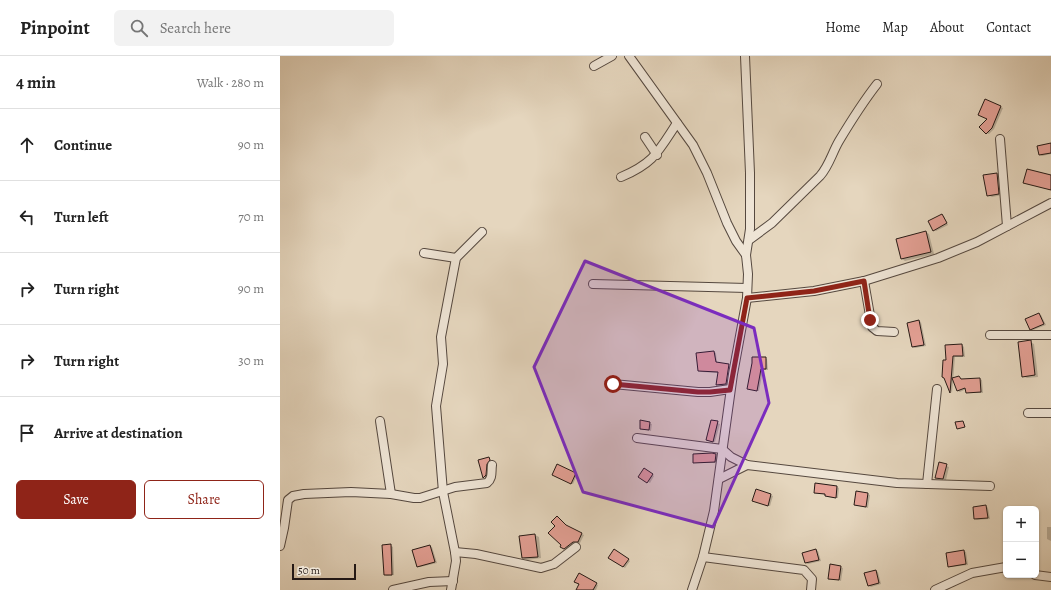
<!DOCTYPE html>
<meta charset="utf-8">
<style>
:root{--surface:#fff;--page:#f2f2f2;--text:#222;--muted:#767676;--line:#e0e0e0;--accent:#8f2418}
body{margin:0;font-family:Alegreya,serif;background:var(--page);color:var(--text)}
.controls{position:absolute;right:12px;bottom:12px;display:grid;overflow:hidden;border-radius:6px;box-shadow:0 1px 3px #0004}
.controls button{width:36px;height:36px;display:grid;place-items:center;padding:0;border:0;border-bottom:1px solid var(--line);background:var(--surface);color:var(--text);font:20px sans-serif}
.scale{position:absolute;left:12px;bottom:10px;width:64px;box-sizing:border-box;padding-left:4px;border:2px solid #251915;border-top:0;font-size:11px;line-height:14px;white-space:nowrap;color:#251915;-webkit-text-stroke:3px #eee4d5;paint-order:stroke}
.stop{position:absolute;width:12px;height:12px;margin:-9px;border:3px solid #8f2418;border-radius:50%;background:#fff}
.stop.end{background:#8f2418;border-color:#fff;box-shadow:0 1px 4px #0008}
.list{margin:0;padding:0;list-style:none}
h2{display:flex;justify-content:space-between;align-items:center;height:52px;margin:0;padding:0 16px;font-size:17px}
h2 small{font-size:13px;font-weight:400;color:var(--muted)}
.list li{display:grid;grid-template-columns:26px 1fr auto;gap:12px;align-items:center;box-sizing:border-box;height:72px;padding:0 16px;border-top:1px solid var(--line)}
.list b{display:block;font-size:15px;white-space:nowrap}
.list em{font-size:13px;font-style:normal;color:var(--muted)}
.actions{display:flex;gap:8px;padding:12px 16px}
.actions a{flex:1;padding:9px 0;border:1px solid var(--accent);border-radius:6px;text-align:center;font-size:14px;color:var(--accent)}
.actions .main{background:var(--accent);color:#fff}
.icon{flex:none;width:22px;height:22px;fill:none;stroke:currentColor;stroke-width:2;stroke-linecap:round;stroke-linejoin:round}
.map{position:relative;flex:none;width:771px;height:534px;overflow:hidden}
header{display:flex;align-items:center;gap:24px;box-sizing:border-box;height:56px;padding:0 20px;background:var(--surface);border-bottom:1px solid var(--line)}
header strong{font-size:19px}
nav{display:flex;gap:22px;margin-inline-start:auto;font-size:14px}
.search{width:280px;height:36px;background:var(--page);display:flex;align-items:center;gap:10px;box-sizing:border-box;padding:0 14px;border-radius:6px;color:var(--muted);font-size:15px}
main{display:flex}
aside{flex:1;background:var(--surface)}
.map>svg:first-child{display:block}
.shadow{fill:#0003}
.building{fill:#e4a095;stroke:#251915}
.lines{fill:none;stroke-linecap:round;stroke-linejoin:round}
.street-casing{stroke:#55483f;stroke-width:10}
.street{stroke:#eee4d5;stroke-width:8}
.route{stroke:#8f2418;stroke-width:5}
.marked{fill:#7b2cbf;fill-opacity:0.2;stroke:#7b2cbf;stroke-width:3;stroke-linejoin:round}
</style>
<header>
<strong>Pinpoint</strong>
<div class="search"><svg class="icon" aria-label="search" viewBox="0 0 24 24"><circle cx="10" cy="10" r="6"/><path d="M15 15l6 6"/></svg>Search here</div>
<nav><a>Home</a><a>Map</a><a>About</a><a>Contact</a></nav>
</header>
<main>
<aside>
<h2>4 min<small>Walk · 280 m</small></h2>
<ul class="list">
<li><svg class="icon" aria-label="ahead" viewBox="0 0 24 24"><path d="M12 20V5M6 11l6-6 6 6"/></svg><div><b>Continue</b></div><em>90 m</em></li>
<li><svg class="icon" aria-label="left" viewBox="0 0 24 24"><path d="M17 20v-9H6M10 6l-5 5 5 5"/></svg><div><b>Turn left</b></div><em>70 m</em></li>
<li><svg class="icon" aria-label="right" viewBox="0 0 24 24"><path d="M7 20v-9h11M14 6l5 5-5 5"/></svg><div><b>Turn right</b></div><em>90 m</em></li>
<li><svg class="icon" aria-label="right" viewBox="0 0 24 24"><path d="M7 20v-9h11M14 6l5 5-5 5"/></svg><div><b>Turn right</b></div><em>30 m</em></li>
<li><svg class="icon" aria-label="arrive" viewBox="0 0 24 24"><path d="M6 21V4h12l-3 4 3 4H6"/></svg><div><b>Arrive at destination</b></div></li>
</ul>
<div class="actions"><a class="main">Save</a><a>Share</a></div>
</aside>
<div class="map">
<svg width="771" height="534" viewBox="0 0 771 534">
<rect width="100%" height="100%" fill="#e5d6be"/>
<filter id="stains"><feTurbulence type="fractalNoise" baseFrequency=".005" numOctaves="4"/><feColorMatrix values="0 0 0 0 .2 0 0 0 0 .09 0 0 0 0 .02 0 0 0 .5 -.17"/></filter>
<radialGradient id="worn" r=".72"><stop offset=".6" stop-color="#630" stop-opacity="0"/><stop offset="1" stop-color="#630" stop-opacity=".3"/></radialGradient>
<g class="shadow">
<polygon points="721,51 723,52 714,73 709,78 706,77"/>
<polygon points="771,88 771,98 762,100 760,99"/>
<polygon points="717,118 721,120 722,139 712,141 708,139"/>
<polygon points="662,159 664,160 668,169 656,175 654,174"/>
<polygon points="646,176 649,178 654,198 625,205 622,203"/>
<polygon points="759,258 761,259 766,269 753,274 751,273"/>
<polygon points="639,265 641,266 646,290 635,292 632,291"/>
<polygon points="750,286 754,288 758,321 747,322 743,320"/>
<polygon points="682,289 684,291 685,301 675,301 672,337 665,322 667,305 666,290"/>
<polygon points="434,296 436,297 437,308 451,310 448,329 439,330 437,329 439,317 422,316 419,315"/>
<polygon points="485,302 487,303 488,314 483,314 479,335 470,333"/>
<polygon points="679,321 682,324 700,323 702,324 703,337 689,337 686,336 686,333 680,336 678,335"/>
<polygon points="432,365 440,368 435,386 429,384"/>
<polygon points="361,366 372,368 371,375 361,373"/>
<polygon points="414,399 436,399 438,400 437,407 416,407 414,406"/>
<polygon points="209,402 212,405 208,421 206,422 204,421 199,405"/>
<polygon points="659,407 669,411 666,424 656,422"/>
<polygon points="277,409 297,419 293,428 273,418"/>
<polygon points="364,413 374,420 370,427 360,420"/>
<polygon points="557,431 559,432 558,442 548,441 546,439 535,436"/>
<polygon points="477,434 493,440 490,450 475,446"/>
<polygon points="588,438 590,439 588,452 575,449"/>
<polygon points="706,450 708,452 710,463 697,464 695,463"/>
<polygon points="279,462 288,471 304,479 300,487 295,487 287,494 282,491"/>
<polygon points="767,471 771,471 771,485 767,483"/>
<polygon points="255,479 259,481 261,502 247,504 243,502"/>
<polygon points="110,489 113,491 114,519 107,520 105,519"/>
<polygon points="150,490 152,491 157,507 140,511 138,510"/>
<polygon points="536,494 538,495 541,505 528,508 526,507"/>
<polygon points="334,495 350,505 345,512 330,502"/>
<polygon points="683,495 686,496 688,509 671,511 669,510"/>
<polygon points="560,511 563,512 561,525 549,522"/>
<polygon points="596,515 598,516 601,528 591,531 588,529"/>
<polygon points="299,519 318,529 316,534 297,534 301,528"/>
</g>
<g class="building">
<polygon points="705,43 721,50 712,72 706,78 699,71 707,63 698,59"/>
<polygon points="771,87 771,97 759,99 757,90"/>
<polygon points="747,113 771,119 771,134 743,127"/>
<polygon points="717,117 719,138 707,140 703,119"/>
<polygon points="662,158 667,167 653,175 648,165"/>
<polygon points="646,175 651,196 621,203 616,183"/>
<polygon points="759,257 764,268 750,274 745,263"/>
<polygon points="639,264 644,289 632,291 627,267"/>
<polygon points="751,284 755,319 742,321 738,286"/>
<polygon points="682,288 683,300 673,300 670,337 664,322 662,321 663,304 666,304 665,289"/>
<polygon points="434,295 436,306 449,308 446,328 436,329 438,316 418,315 416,297"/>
<polygon points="472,301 486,301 486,313 481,313 477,335 467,333 472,307"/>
<polygon points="679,320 681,323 700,322 701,336 686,337 685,332 677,335 672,322"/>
<polygon points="360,364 370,366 369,374 360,373"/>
<polygon points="431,364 438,365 433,386 426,384"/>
<polygon points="683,365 685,371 677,373 675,366"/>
<polygon points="432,397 436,398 435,406 413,407 413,398"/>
<polygon points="209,401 210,404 207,408 206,419 203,422 198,404"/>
<polygon points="659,406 667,408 663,423 655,422"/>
<polygon points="277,408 296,417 291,428 272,419"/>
<polygon points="364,412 373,418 367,427 358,421"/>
<polygon points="535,427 557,430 556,442 545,440 545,438 534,437"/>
<polygon points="476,433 491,438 488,450 472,445"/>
<polygon points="576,435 588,437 586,451 574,449"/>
<polygon points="706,449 708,462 694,463 693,451"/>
<polygon points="277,460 286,469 302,477 298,486 293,486 284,493 280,491 281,489 268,477 275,470 271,466"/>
<polygon points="255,478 258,501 242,502 239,480"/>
<polygon points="111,488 112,519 104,519 102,489"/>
<polygon points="150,489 155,506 137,511 132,494"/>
<polygon points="334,493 349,503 343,511 328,502"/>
<polygon points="536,493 539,504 525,507 522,497"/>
<polygon points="684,494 686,508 668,511 666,497"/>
<polygon points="550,508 561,510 559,524 548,523"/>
<polygon points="596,514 599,527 588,530 584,517"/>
<polygon points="299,517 317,527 313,534 296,534 299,528 294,526"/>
</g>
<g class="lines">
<defs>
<g id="street">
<polyline points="349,0 413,89 427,117 447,167 456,185 466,199 468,218 467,242 453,318 434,455 423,501 412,534"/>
<polyline points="465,0 470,117 470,173 466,199"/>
<polyline points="314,10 332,0"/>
<polyline points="365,81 377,99"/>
<polyline points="720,83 727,170"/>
<path d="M341 121C374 107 378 96 397 67"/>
<path d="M469 184 492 167 540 120C549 110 552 97 559 85 571 65 583 46 597 28"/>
<polyline points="144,197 176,202"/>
<polyline points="584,225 592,271 597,275 614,276"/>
<polyline points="313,228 467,232"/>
<polyline points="467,242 534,235 584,225 658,202 697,186 771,147"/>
<polyline points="710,279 771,279"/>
<polyline points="333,328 418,336 430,336 450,333"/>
<polyline points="748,357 771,357"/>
<polyline points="100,365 111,438"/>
<polyline points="357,382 442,393 451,401 467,409 617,427 710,430"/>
<polyline points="439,423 467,409"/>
<polyline points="647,428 657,333"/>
<path d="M0 490 4 472 8 444 13 440 24 438 71 436 111 438 134 442H140L175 431 207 427C213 422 211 416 212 409"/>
<polyline points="175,496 196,498 261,512 274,508 296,491"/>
<polyline points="423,501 524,514 532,523 531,534"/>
<polyline points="755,519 771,521"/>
<polyline points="113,534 149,526 173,525"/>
<polyline points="171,534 176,505 175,496 163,436 156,350 163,308 161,281 176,202 202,176"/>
<polyline points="655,534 692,517 726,511"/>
</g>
</defs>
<use href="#street" class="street-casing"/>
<use href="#street" class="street"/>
</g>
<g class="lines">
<polyline class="route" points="333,328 418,336 430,336 450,334 467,242 534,235 584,225 590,264"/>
</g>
<path class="marked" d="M305 205 474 272 489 347 433 471 303 436 254 311Z"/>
<rect width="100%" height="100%" filter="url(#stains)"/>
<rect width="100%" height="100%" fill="url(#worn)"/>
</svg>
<div class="controls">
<button>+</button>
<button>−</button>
</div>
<div class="scale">50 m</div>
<div class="stop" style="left:333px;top:328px"></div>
<div class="stop end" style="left:590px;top:264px"></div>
</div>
</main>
